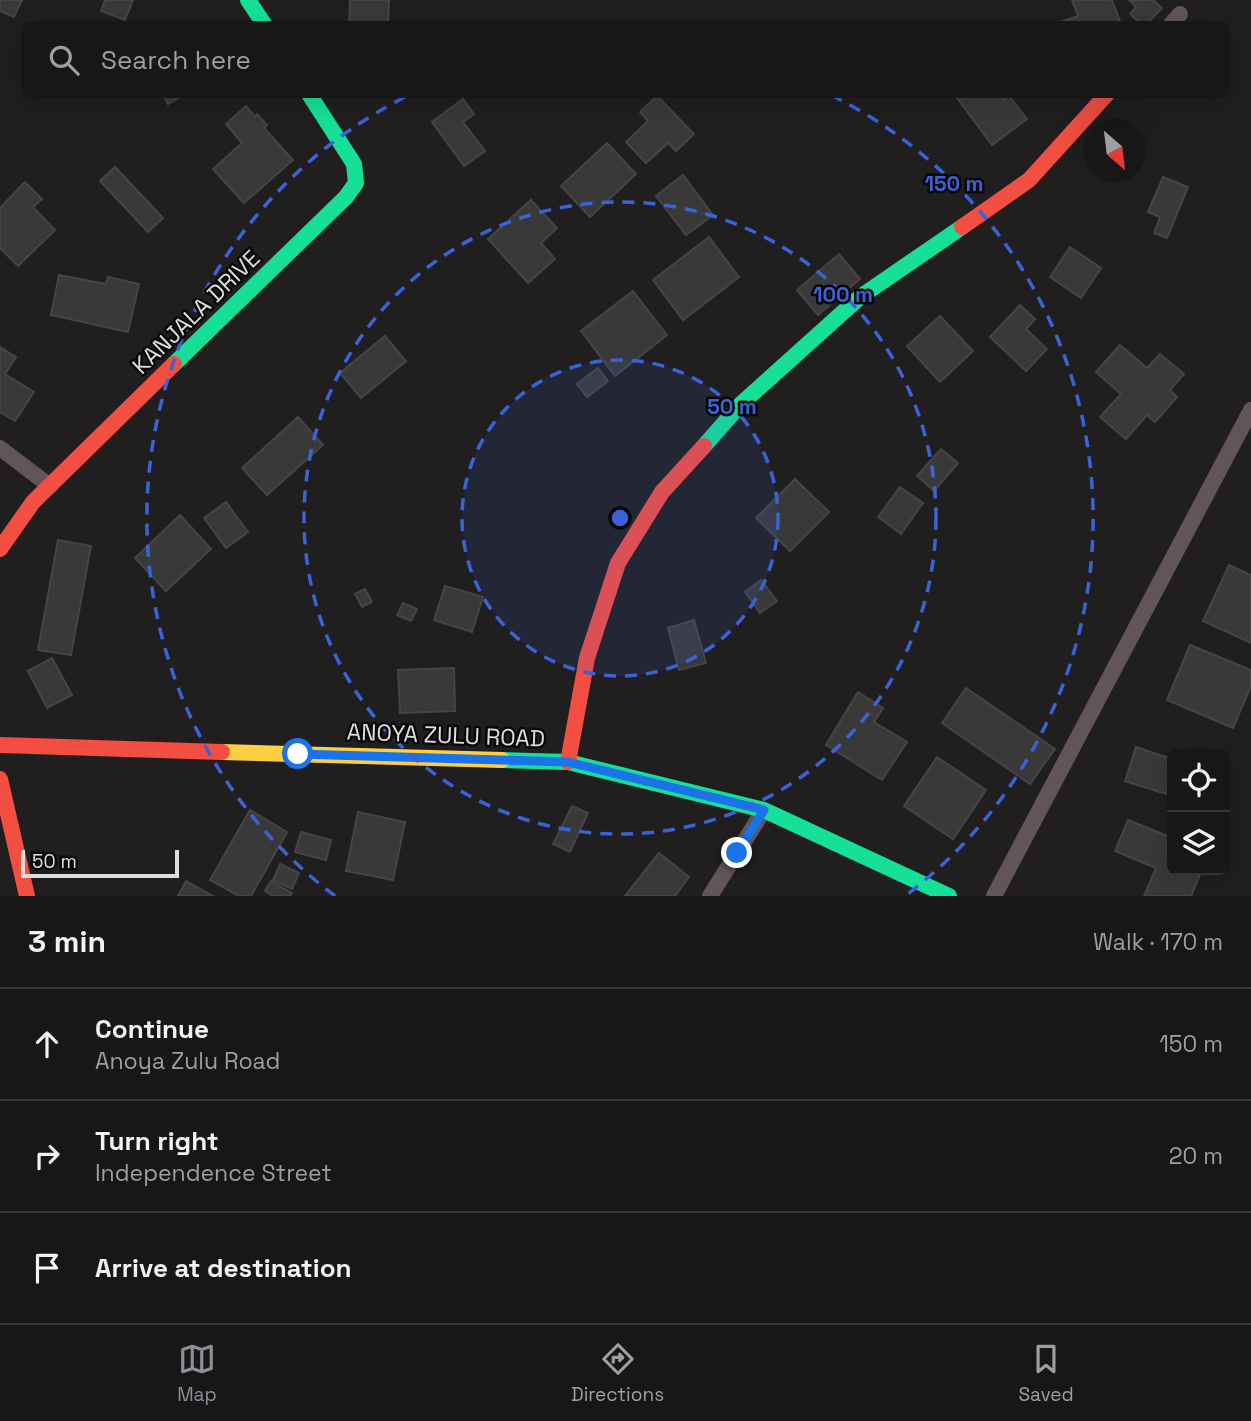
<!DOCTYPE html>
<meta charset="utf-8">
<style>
:root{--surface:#181617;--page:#211f20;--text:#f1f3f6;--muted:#9f9fa1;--line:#363536;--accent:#8c9099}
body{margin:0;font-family:"Space Grotesk",sans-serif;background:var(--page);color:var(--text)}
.controls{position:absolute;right:21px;bottom:21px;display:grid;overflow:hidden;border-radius:10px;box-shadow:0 7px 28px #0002}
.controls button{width:63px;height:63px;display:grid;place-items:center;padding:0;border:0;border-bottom:2px solid var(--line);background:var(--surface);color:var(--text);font:35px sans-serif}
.compass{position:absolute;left:1083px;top:119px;width:63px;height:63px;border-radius:50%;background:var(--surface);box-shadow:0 7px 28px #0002;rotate:152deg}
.scale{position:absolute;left:21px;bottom:18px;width:158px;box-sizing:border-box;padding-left:7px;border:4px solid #e0dddd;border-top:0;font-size:19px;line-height:24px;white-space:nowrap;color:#e0dddd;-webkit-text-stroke:5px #090808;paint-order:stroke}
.stop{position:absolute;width:21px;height:21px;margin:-16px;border:5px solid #1a73e8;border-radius:50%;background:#fff}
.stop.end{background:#1a73e8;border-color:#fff;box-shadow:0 2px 7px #0008}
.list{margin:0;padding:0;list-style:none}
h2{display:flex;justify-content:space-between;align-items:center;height:91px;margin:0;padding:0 28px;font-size:30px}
h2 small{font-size:23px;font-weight:400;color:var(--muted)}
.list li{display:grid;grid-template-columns:46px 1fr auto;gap:21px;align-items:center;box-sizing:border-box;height:112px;padding:0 28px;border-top:2px solid var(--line)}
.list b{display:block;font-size:26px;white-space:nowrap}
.list p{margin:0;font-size:23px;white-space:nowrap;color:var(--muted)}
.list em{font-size:23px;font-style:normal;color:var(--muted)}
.icon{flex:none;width:38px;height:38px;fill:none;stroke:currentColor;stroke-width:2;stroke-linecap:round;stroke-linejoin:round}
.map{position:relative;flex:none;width:1251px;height:896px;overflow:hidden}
.search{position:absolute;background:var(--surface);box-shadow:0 7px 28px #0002;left:21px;right:21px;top:21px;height:77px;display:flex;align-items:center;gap:18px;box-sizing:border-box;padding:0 24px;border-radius:10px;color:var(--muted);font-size:26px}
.sheet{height:427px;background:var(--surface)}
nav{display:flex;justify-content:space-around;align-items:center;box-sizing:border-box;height:98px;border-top:2px solid var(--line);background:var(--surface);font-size:19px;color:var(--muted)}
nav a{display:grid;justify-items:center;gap:4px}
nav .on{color:var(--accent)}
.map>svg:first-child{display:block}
.building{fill:#3a3939;stroke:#464546;stroke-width:2}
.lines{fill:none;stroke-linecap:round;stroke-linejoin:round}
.street{stroke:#615558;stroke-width:16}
.fast{stroke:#16e098;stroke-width:16}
.slow{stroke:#ffcf43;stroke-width:16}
.jam{stroke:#f24e42;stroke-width:16}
.route{stroke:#1a73e8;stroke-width:9}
.ring{fill:none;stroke:#3a63d9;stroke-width:3.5;stroke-dasharray:12 9}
.labels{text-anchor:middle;stroke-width:5;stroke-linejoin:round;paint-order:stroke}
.street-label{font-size:23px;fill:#e0dddd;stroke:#090808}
.centre{fill:#3a63d9;stroke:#090808;stroke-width:3.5}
.ring-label{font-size:21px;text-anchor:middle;font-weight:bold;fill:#3a63d9;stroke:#090808;stroke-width:5;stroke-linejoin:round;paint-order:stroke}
</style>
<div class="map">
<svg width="1251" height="896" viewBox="0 0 1251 896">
<rect width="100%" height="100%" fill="#201e1f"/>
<g class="building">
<polygon points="0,0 22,0 14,17 0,11"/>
<polygon points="105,0 133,0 125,20 101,11"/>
<polygon points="350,0 389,0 388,24 349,24"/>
<polygon points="1072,0 1112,0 1121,24 1061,24 1060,22 1078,16"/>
<polygon points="1129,0 1153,0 1162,8 1146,24 1141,24 1130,14 1136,7"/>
<polygon points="163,94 185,94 168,104"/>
<polygon points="954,94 1000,94 1004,100 1009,96 1027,119 992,145"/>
<polygon points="657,96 694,134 676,151 668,143 646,163 626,142 648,121 640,112"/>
<polygon points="463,99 474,114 463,122 485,151 464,166 432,122"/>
<polygon points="246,106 255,117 257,114 267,125 264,128 293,160 244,203 213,169 242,143 226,124"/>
<polygon points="607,143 636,174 590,217 561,186"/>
<polygon points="115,167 163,218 148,232 100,181"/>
<polygon points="683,175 713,215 686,235 656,196"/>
<polygon points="1163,177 1188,187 1167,238 1154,233 1160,217 1148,212"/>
<polygon points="25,182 42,199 33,207 55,230 18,266 0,248 0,208"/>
<polygon points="531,200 557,228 541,243 555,259 528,283 488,239"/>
<polygon points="709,237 739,277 683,320 653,280"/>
<polygon points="1070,247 1101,268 1081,298 1050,277"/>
<polygon points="839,254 860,279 818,315 797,290"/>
<polygon points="59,275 106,284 108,277 139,284 128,332 51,315"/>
<polygon points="633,291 667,335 615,376 581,331"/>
<polygon points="1020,305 1035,319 1026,329 1047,349 1026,371 990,337"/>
<polygon points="940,316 973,351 940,382 907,346"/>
<polygon points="385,336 406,361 361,398 340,373"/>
<polygon points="1120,345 1147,368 1160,354 1184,374 1170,390 1177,397 1155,422 1147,415 1126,439 1100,417 1121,394 1096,372"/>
<polygon points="0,347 16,357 5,374 34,392 15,421 0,412"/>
<polygon points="598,368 608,381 587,397 577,384"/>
<polygon points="298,417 323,445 267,495 242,468"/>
<polygon points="941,449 958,463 934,491 917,476"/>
<polygon points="795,479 829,512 790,551 756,518"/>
<polygon points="900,487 923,503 901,534 878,517"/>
<polygon points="226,502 248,532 226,548 204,518"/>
<polygon points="180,515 211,549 166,591 135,558"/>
<polygon points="58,540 91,546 71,655 38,650"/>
<polygon points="1229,565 1251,575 1251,643 1203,621"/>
<polygon points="761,580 777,601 760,613 745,592"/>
<polygon points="445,586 483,597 472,632 434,620"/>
<polygon points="365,589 372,602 362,607 355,594"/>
<polygon points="403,603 417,609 411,621 397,615"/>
<polygon points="694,620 706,663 679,670 668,628"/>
<polygon points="1190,645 1251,670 1251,686 1233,728 1167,700"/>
<polygon points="52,658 72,695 47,708 28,671"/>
<polygon points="454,668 455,711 400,713 398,670"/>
<polygon points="966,688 1055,749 1030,784 942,723"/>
<polygon points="858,692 883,708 874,722 907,742 882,780 826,745"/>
<polygon points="1136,747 1172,759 1172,796 1125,781"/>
<polygon points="937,757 986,790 953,839 904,806"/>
<polygon points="572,806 588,813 570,852 553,844"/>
<polygon points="250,810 287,832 251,896 239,896 210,880"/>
<polygon points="358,812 405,822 393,880 346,871"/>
<polygon points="1128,820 1172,838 1172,870 1202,870 1191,896 1144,896 1156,868 1115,851"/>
<polygon points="301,832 331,840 326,860 295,852"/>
<polygon points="659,853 689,877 675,896 625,896"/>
<polygon points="280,864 299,873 292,889 273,880"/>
<polygon points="186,881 213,896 178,896"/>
<polygon points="271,881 292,893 290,896 273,896 265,891"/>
</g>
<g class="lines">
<g class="street">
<polyline points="1171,24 1180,14"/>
<polyline points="0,448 50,486"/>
<polyline points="710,896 764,810"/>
<polyline points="994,896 1251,410"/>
</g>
<g class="fast">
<polyline points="248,0 264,24"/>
<polyline points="174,364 346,197 356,183 354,164 309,94"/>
<polyline points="704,446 741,404 860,297 962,227"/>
<polyline points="502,760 568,762 764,810 949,896"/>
</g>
<polyline class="slow" points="222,752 502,760"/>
<g class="jam">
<polyline points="962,227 1029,180 1107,94"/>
<polyline points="0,549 33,502 174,364"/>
<polyline points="0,745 222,752"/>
<polyline points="568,762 587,658 618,563 662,492 704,446"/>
<polyline points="0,779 27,896"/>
</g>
</g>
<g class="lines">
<polyline class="route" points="298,754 568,762 764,810 737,853"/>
</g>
<circle cx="620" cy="518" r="158" fill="#3a63d9" fill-opacity=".12"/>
<g class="ring">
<circle cx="620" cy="518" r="158"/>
<circle cx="620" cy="518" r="316"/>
<path d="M335 896A473 473 0 0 1 409 95M831 95A473 473 0 0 1 905 896"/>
</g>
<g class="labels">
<g class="street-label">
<text transform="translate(196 312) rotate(-44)" y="8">KANJALA DRIVE</text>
<text transform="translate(446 735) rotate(2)" y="8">ANOYA ZULU ROAD</text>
</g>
</g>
<circle cx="620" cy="518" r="10" class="centre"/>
<g class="ring-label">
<text x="954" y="191">150 m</text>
<text x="843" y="302">100 m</text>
<text x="732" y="414">50 m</text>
</g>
</svg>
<div class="controls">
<button><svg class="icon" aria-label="locate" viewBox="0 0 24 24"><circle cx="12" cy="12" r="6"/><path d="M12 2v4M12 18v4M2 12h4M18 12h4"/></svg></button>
<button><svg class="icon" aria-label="layers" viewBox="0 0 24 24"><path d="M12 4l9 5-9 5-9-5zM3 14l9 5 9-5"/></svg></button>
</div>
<svg class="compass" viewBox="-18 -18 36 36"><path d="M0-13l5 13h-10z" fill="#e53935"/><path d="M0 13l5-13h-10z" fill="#9f9fa1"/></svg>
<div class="scale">50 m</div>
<div class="stop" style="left:298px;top:754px"></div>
<div class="stop end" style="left:737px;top:853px"></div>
<div class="search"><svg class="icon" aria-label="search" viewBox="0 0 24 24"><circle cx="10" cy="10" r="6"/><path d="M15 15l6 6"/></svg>Search here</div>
</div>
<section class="sheet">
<h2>3 min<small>Walk · 170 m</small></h2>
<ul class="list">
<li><svg class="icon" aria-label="ahead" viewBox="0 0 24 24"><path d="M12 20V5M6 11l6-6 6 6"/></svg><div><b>Continue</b><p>Anoya Zulu Road</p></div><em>150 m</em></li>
<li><svg class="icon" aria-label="right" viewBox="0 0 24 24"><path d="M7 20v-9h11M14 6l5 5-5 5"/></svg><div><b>Turn right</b><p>Independence Street</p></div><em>20 m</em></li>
<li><svg class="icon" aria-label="arrive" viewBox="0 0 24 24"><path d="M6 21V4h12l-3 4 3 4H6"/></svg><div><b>Arrive at destination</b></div></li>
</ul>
</section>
<nav>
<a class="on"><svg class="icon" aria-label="map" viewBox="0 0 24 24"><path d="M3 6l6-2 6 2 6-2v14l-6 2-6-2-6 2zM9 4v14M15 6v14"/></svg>Map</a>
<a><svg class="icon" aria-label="directions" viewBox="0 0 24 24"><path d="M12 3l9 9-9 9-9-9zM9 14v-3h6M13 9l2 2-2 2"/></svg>Directions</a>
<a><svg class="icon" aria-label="saved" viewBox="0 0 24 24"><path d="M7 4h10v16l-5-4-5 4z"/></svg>Saved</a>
</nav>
